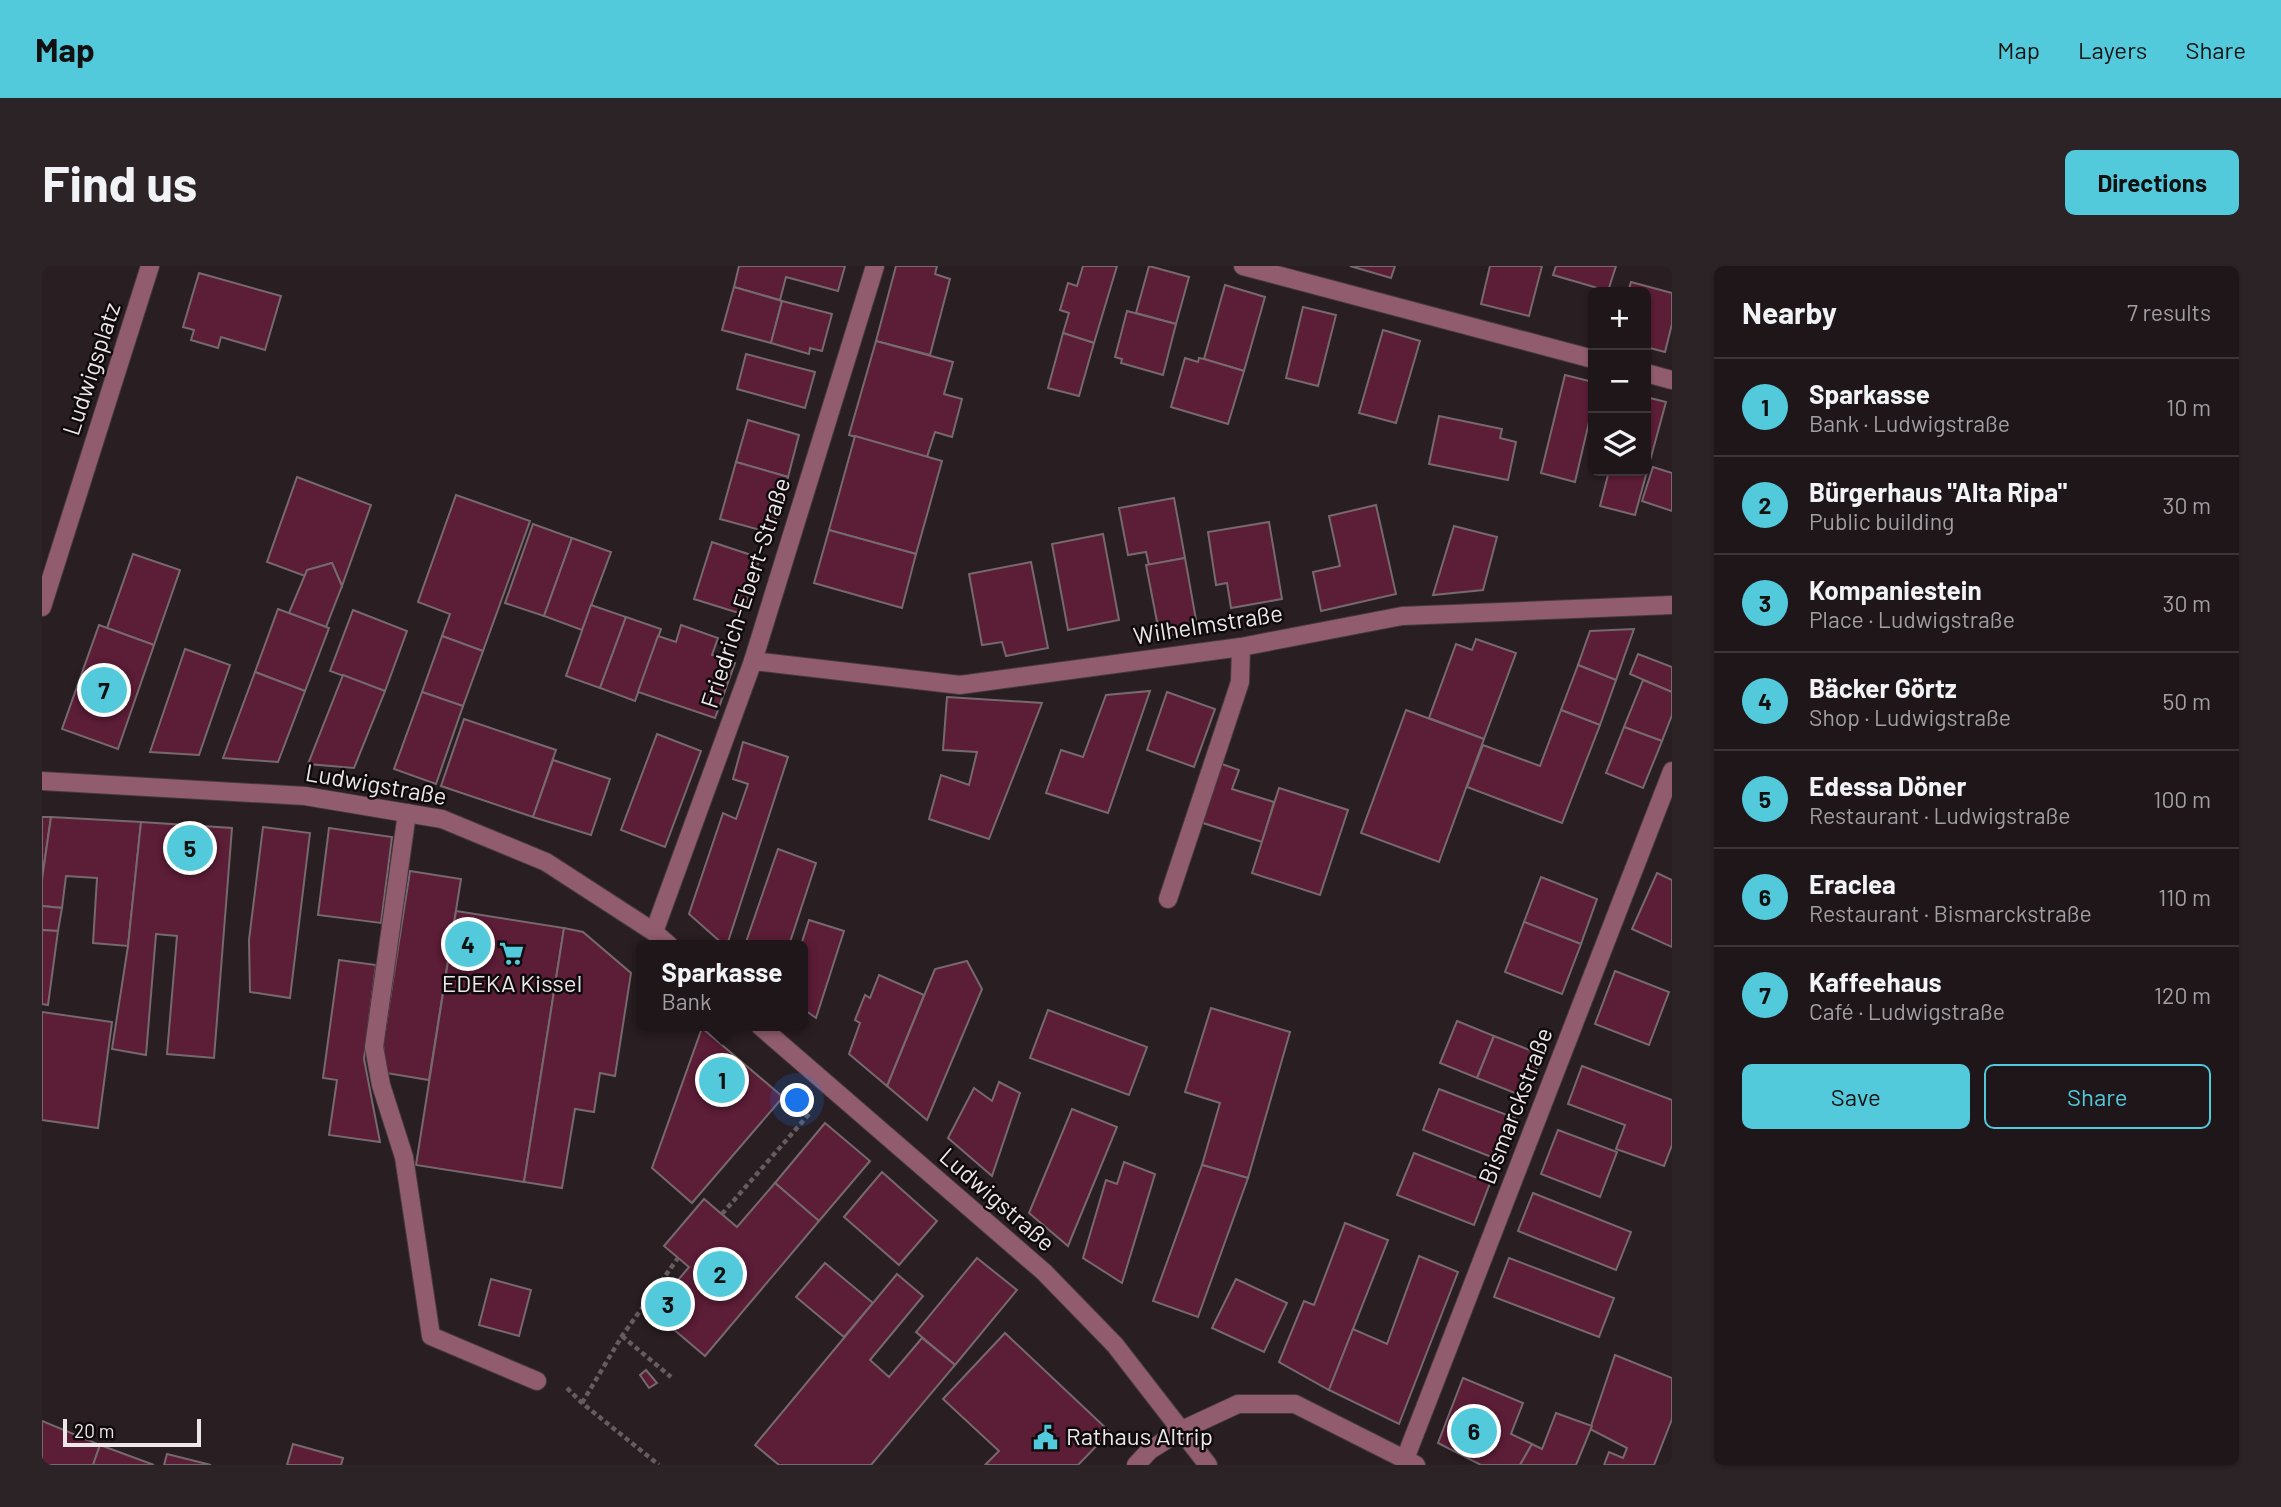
<!DOCTYPE html>
<meta charset="utf-8">
<style>
:root{--surface:#1f161a;--page:#2c2327;--text:#f1f3f6;--muted:#a19fa2;--line:#3c3539;--accent:#53cadc}
body{margin:0;font-family:Barlow,sans-serif;background:var(--page);color:var(--text)}
.controls{position:absolute;right:21px;top:21px;display:grid;overflow:hidden;border-radius:10px;box-shadow:0 2px 5px #0004}
.controls button{width:63px;height:63px;display:grid;place-items:center;padding:0;border:0;border-bottom:2px solid var(--line);background:var(--surface);color:var(--text);font:35px sans-serif}
.scale{position:absolute;left:21px;bottom:18px;width:138px;box-sizing:border-box;padding-left:7px;border:4px solid #eee7e9;border-top:0;font-size:19px;line-height:24px;white-space:nowrap;color:#eee7e9;-webkit-text-stroke:5px #0f0a0b;paint-order:stroke}
.you{position:absolute;left:756px;top:835px;width:24px;height:24px;margin:-18px;border:5px solid #fff;border-radius:50%;background:#1a73e8;box-shadow:0 0 0 10px #1a73e833}
.badge{display:grid;place-items:center;width:46px;height:46px;border-radius:50%;background:var(--accent);color:#111;font-size:23px;font-weight:700}
.pin{position:absolute;translate:-50% -50%;border:4px solid #fff;box-shadow:0 2px 7px #0006}
.popup{position:absolute;left:594px;top:674px;width:172px;height:91px;box-sizing:border-box;display:grid;place-content:center;border-radius:10px;background:var(--surface);filter:drop-shadow(0 2px 5px #0005);font-size:23px;white-space:nowrap;color:var(--muted)}
.popup b{font-size:26px;color:var(--text)}
.popup::after{content:'';position:absolute;left:50%;top:100%;margin-left:-14px;border:14px solid transparent;border-top-color:var(--surface)}
.list{margin:0;padding:0;list-style:none}
h2{display:flex;justify-content:space-between;align-items:center;height:91px;margin:0;padding:0 28px;font-size:30px}
h2 small{font-size:23px;font-weight:400;color:var(--muted)}
.list li{display:grid;grid-template-columns:46px 1fr auto;gap:21px;align-items:center;box-sizing:border-box;height:98px;padding:0 28px;border-top:2px solid var(--line)}
.list b{display:block;font-size:26px;white-space:nowrap}
.list p{margin:0;font-size:23px;white-space:nowrap;color:var(--muted)}
.list em{font-size:23px;font-style:normal;color:var(--muted)}
.actions{display:flex;gap:14px;padding:21px 28px}
.actions a{flex:1;padding:16px 0;border:2px solid var(--accent);border-radius:10px;text-align:center;font-size:24px;color:var(--accent)}
.actions .main{background:var(--accent);color:#111}
.icon{flex:none;width:38px;height:38px;fill:none;stroke:currentColor;stroke-width:2;stroke-linecap:round;stroke-linejoin:round}
.map{position:relative;flex:none;width:1630px;height:1199px;overflow:hidden;border-radius:10px}
header{display:flex;align-items:center;gap:42px;box-sizing:border-box;height:98px;padding:0 35px;background:var(--accent);color:#111}
header strong{font-size:33px}
nav{display:flex;gap:38px;margin-inline-start:auto;font-size:24px}
.intro{display:flex;align-items:center;justify-content:space-between;box-sizing:border-box;height:168px;padding:0 42px}
h1{margin:0;font-size:49px}
.button{padding:18px 32px;border-radius:10px;background:var(--accent);color:#111;font-size:24px;font-weight:700}
main{display:flex;gap:42px;padding:0 42px}
aside{flex:1;background:var(--surface);border-radius:10px;box-shadow:0 2px 5px #0004}
.map>svg:first-child{display:block}
.building{fill:#5c1d36;stroke:#76696d;stroke-width:2}
.lines{fill:none;stroke-linecap:round;stroke-linejoin:round}
.minor-casing{stroke:#453a3e;stroke-width:20}
.path{stroke:#665c5f;stroke-width:4.5;stroke-dasharray:5 3.5;stroke-linecap:butt}
.minor{stroke:#915d6e;stroke-width:18}
.labels{text-anchor:middle;stroke-width:5;stroke-linejoin:round;paint-order:stroke}
.street-label{font-size:24px;fill:#eee7e9;stroke:#0f0a0b}
.poi-label{font-size:24px;fill:#eee7e9;stroke:#0f0a0b}
</style>
<header>
<strong>Map</strong>
<nav><a>Map</a><a>Layers</a><a>Share</a></nav>
</header>
<div class="intro"><h1>Find us</h1><a class="button">Directions</a></div>
<main>
<div class="map">
<svg width="1630" height="1199" viewBox="0 0 1630 1199">
<rect width="100%" height="100%" fill="#291e22"/>
<g class="building">
<polygon points="697,0 803,0 796,25 744,11 738,34 692,21"/>
<polygon points="854,0 895,0 893,8 908,13 888,89 834,75"/>
<polygon points="1041,0 1075,0 1052,77 1021,67 1027,47 1018,44 1026,17 1035,20"/>
<polygon points="1107,0 1147,11 1134,58 1094,47"/>
<polygon points="1308,0 1353,0 1349,12"/>
<polygon points="1448,0 1500,0 1487,50 1439,38"/>
<polygon points="1514,0 1574,0 1566,25 1511,9"/>
<polygon points="157,7 239,30 223,84 179,71 176,82 149,74 152,64 141,61"/>
<polygon points="1589,16 1630,27 1630,58 1623,86 1604,81 1604,26 1586,26"/>
<polygon points="1183,19 1223,31 1202,105 1162,93"/>
<polygon points="692,21 740,35 729,77 680,64"/>
<polygon points="740,35 790,48 780,85 768,82 767,88 729,77"/>
<polygon points="1261,41 1294,49 1276,120 1244,112"/>
<polygon points="1085,45 1134,58 1121,109 1079,97 1080,93 1073,91"/>
<polygon points="1341,64 1378,75 1354,157 1317,147"/>
<polygon points="1021,67 1052,77 1037,130 1006,122"/>
<polygon points="834,75 911,96 902,128 920,133 910,171 893,166 885,191 807,169"/>
<polygon points="704,88 773,106 763,142 695,123"/>
<polygon points="1143,92 1156,96 1157,92 1162,93 1202,105 1186,158 1129,141"/>
<polygon points="1523,109 1551,116 1551,139 1533,216 1499,207"/>
<polygon points="1604,131 1624,136 1609,191 1604,190"/>
<polygon points="1397,150 1460,163 1458,172 1474,176 1466,214 1387,198"/>
<polygon points="706,154 757,169 746,211 694,196"/>
<polygon points="813,170 900,195 874,288 787,264"/>
<polygon points="1604,190 1609,191 1593,249 1558,240 1567,205 1604,205"/>
<polygon points="694,196 746,211 729,267 678,253"/>
<polygon points="1611,201 1630,207 1630,245 1600,235"/>
<polygon points="255,211 329,239 300,320 290,297 265,304 263,310 225,296"/>
<polygon points="414,229 488,255 441,385 400,370 408,348 376,336"/>
<polygon points="1132,232 1143,292 1107,299 1104,286 1086,289 1077,242"/>
<polygon points="1334,239 1354,328 1279,345 1271,306 1298,300 1287,250"/>
<polygon points="1227,256 1240,333 1189,342 1185,317 1174,319 1166,266"/>
<polygon points="491,258 530,272 502,350 463,337"/>
<polygon points="1412,260 1455,271 1441,324 1391,329"/>
<polygon points="787,264 874,288 860,342 772,317"/>
<polygon points="1061,268 1077,354 1026,364 1010,278"/>
<polygon points="530,272 569,286 540,364 502,350"/>
<polygon points="670,276 718,292 700,348 652,333"/>
<polygon points="91,288 138,304 112,379 65,362"/>
<polygon points="1143,292 1156,365 1118,371 1104,299"/>
<polygon points="989,296 1006,382 964,390 960,376 940,379 927,308"/>
<polygon points="290,297 300,320 284,361 247,347 265,304"/>
<polygon points="549,339 584,351 558,422 524,410"/>
<polygon points="236,343 287,362 263,425 213,406"/>
<polygon points="311,344 365,365 343,425 288,405"/>
<polygon points="584,351 619,363 593,435 558,422"/>
<polygon points="57,359 112,379 76,483 20,463"/>
<polygon points="639,359 676,372 670,389 693,397 673,452 596,426 616,370 634,376"/>
<polygon points="1592,363 1574,414 1536,399 1548,365"/>
<polygon points="400,370 441,385 421,440 380,426"/>
<polygon points="1434,373 1474,387 1442,473 1387,452 1414,378 1430,384"/>
<polygon points="143,383 188,399 157,489 108,486"/>
<polygon points="1596,388 1630,401 1630,426 1588,408"/>
<polygon points="1536,399 1574,414 1558,459 1519,444"/>
<polygon points="213,406 263,425 236,496 181,492"/>
<polygon points="301,409 343,425 312,502 266,498"/>
<polygon points="1601,414 1630,426 1630,449 1620,475 1582,461"/>
<polygon points="1108,425 1066,547 1004,527 1019,484 1041,491 1064,429"/>
<polygon points="380,426 421,440 394,518 352,503"/>
<polygon points="1125,426 1173,443 1152,501 1105,484"/>
<polygon points="905,431 1000,437 947,573 887,553 899,509 927,519 935,486 901,484"/>
<polygon points="1364,444 1442,473 1397,596 1319,567"/>
<polygon points="1519,444 1558,459 1520,557 1425,521 1441,479 1498,500"/>
<polygon points="422,453 514,484 491,551 399,520"/>
<polygon points="1582,461 1620,475 1601,522 1564,507"/>
<polygon points="615,468 659,485 623,581 579,564"/>
<polygon points="701,476 746,491 685,679 682,679 647,648 681,547 694,553 706,518 691,513"/>
<polygon points="511,494 568,513 549,569 491,551"/>
<polygon points="1177,497 1197,504 1190,523 1232,536 1220,576 1158,556"/>
<polygon points="1237,522 1306,544 1278,629 1210,607"/>
<polygon points="0,551 9,551 0,613"/>
<polygon points="9,551 99,556 86,680 51,677 55,612 24,610 20,642 0,640 0,613"/>
<polygon points="99,556 190,562 172,792 125,788 135,670 114,668 104,789 70,783 86,680"/>
<polygon points="221,561 268,567 248,732 208,726 207,674"/>
<polygon points="287,562 350,571 339,657 276,649"/>
<polygon points="736,583 774,597 747,679 703,679"/>
<polygon points="368,605 419,613 387,814 344,807 341,778"/>
<polygon points="1615,607 1630,614 1630,681 1590,663"/>
<polygon points="1499,611 1555,633 1539,678 1482,656"/>
<polygon points="0,640 20,642 16,665 0,664"/>
<polygon points="414,645 522,662 482,916 374,899"/>
<polygon points="767,654 802,665 774,752 760,742 759,679"/>
<polygon points="1482,656 1539,678 1520,728 1463,706"/>
<polygon points="522,662 541,666 589,707 573,810 558,807 552,846 533,843 520,922 482,916"/>
<polygon points="0,664 16,665 6,739 0,738"/>
<polygon points="297,694 334,699 322,793 338,876 287,869 295,814 281,812"/>
<polygon points="925,695 940,723 885,854 845,820 893,703"/>
<polygon points="1573,705 1627,726 1607,779 1553,758"/>
<polygon points="837,709 882,729 845,820 807,788 818,757 813,754 823,729 828,732"/>
<polygon points="1169,742 1248,766 1206,912 1160,899 1178,837 1143,826"/>
<polygon points="1006,744 1105,781 1087,829 988,792"/>
<polygon points="0,746 70,756 56,862 0,854"/>
<polygon points="1415,755 1452,770 1435,812 1398,797"/>
<polygon points="660,762 741,831 650,937 610,902"/>
<polygon points="1452,770 1500,789 1483,831 1435,812"/>
<polygon points="1540,800 1630,834 1630,879 1622,900 1574,883 1583,859 1526,838"/>
<polygon points="957,816 978,827 950,910 906,872 932,822 950,835"/>
<polygon points="1397,823 1473,852 1457,894 1381,864"/>
<polygon points="1030,843 1075,861 1026,980 987,947"/>
<polygon points="783,857 828,895 777,955 733,917"/>
<polygon points="1516,864 1575,886 1558,931 1499,908"/>
<polygon points="1372,887 1448,917 1432,959 1355,929"/>
<polygon points="1082,896 1113,908 1080,1017 1041,992 1064,914 1075,918"/>
<polygon points="1160,899 1206,912 1156,1051 1111,1035"/>
<polygon points="840,906 895,955 857,999 802,951"/>
<polygon points="733,917 777,955 663,1090 610,1045 647,1001 622,980 662,933 695,961"/>
<polygon points="1491,927 1589,966 1574,1004 1476,965"/>
<polygon points="1303,957 1346,974 1287,1124 1237,1096 1262,1035 1272,1039"/>
<polygon points="1377,990 1416,1006 1357,1158 1287,1124 1311,1063 1345,1078"/>
<polygon points="935,992 975,1024 913,1099 874,1066"/>
<polygon points="1467,992 1572,1032 1557,1071 1452,1031"/>
<polygon points="783,997 831,1037 802,1071 754,1031"/>
<polygon points="855,1008 881,1030 828,1094 847,1111 880,1072 913,1099 829,1199 737,1199 713,1179"/>
<polygon points="449,1013 489,1024 477,1070 437,1059"/>
<polygon points="1194,1013 1245,1037 1222,1086 1170,1062"/>
<polygon points="963,1067 1068,1166 1036,1199 943,1199 957,1185 901,1133"/>
<polygon points="1573,1089 1630,1112 1630,1153 1612,1199 1562,1199 1567,1186 1581,1192 1585,1182 1548,1163"/>
<polygon points="604,1104 615,1117 607,1122 598,1109"/>
<polygon points="1421,1112 1481,1137 1469,1168 1490,1178 1478,1199 1439,1199 1396,1177"/>
<polygon points="1514,1147 1550,1160 1534,1199 1478,1199 1490,1178 1500,1183"/>
<polygon points="0,1155 58,1179 51,1199 0,1199"/>
<polygon points="251,1178 301,1192 299,1199 245,1199"/>
<polygon points="58,1179 112,1199 51,1199"/>
<polygon points="125,1188 169,1199 122,1199"/>
</g>
<g class="lines">
<defs>
<g id="minor">
<polyline points="1201,0 1551,93"/>
<polyline points="1604,107 1630,114"/>
<polyline points="0,341 108,0"/>
<polyline points="711,395 918,419 1199,381 1360,350 1630,339"/>
<polyline points="0,515 263,530 400,553 504,596 612,666 627,679"/>
<polyline points="365,547 332,781 339,819 362,891 389,1070 495,1115"/>
<polyline points="1126,633 1198,416 1199,381"/>
<polyline points="612,666 711,395 833,0"/>
<polyline points="718,760 1002,1006 1073,1079 1166,1199"/>
<polyline points="1363,1193 1630,505"/>
<polyline points="1094,1199 1108,1184 1140,1164 1196,1138 1253,1138 1374,1199"/>
</g>
</defs>
<use href="#minor" class="minor-casing"/>
<g class="path">
<polyline points="680,948 768,847"/>
<polyline points="580,1070 629,1111"/>
<polyline points="525,1122 540,1137 617,1199"/>
<polyline points="540,1137 580,1070 636,992"/>
</g>
<use href="#minor" class="minor"/>
</g>
<defs>
<symbol id="supermarket-bare" viewBox="-9 -9 18 18"><path d="M-6-5.5h2.5l.6 2H6L4.5 2H-2.5L-4.4-4H-6ZM-1.5 3.2a1.3 1.3 0 1 0 .1 0ZM3 3.2a1.3 1.3 0 1 0 .1 0Z" fill="#53cadc" stroke="#0f0a0b" stroke-width="2.5" paint-order="stroke"/></symbol>
<symbol id="civic-bare" viewBox="-9 -9 18 18"><path d="M-.6-6.5H3V-4.5H.6V-3L4-1V1h2V6H-6V1h2V-1L-.6-3ZM-1.2 2.5V6h2.4V2.5Z" fill="#53cadc" stroke="#0f0a0b" stroke-width="2.5" paint-order="stroke"/></symbol>
</defs>
<g fill-rule="evenodd">
<use href="#supermarket-bare" x="452" y="670" width="35" height="35"/>
<use href="#civic-bare" x="986" y="1154" width="35" height="35"/>
</g>
<g class="labels">
<g class="street-label">
<text transform="translate(50 103) rotate(-72)" y="8">Ludwigsplatz</text>
<text transform="translate(704 327) rotate(-72)" y="8">Friedrich-Ebert-Straße</text>
<text transform="translate(1166 359) rotate(-9)" y="8">Wilhelmstraße</text>
<text transform="translate(334 519) rotate(10)" y="8">Ludwigstraße</text>
<text transform="translate(1474 840) rotate(-69)" y="8">Bismarckstraße</text>
<text transform="translate(955 934) rotate(41)" y="8">Ludwigstraße</text>
</g>
<g class="poi-label">
<text x="470" y="726">EDEKA Kissel</text>
<text x="1024" y="1179" text-anchor="start">Rathaus Altrip</text>
</g>
</g>
</svg>
<div class="controls">
<button>+</button>
<button>−</button>
<button><svg class="icon" aria-label="layers" viewBox="0 0 24 24"><path d="M12 4l9 5-9 5-9-5zM3 14l9 5 9-5"/></svg></button>
</div>
<div class="scale">20 m</div>
<div class="you"></div>
<div class="pin badge" style="left:680px;top:814px">1</div>
<div class="popup"><b>Sparkasse</b>Bank</div>
<div class="pin badge" style="left:678px;top:1008px">2</div>
<div class="pin badge" style="left:626px;top:1038px">3</div>
<div class="pin badge" style="left:426px;top:678px">4</div>
<div class="pin badge" style="left:148px;top:582px">5</div>
<div class="pin badge" style="left:1432px;top:1165px">6</div>
<div class="pin badge" style="left:62px;top:424px">7</div>
</div>
<aside>
<h2>Nearby<small>7 results</small></h2>
<ul class="list">
<li><span class="badge">1</span><div><b>Sparkasse</b><p>Bank · Ludwigstraße</p></div><em>10 m</em></li>
<li><span class="badge">2</span><div><b>Bürgerhaus &quot;Alta Ripa&quot;</b><p>Public building</p></div><em>30 m</em></li>
<li><span class="badge">3</span><div><b>Kompaniestein</b><p>Place · Ludwigstraße</p></div><em>30 m</em></li>
<li><span class="badge">4</span><div><b>Bäcker Görtz</b><p>Shop · Ludwigstraße</p></div><em>50 m</em></li>
<li><span class="badge">5</span><div><b>Edessa Döner</b><p>Restaurant · Ludwigstraße</p></div><em>100 m</em></li>
<li><span class="badge">6</span><div><b>Eraclea</b><p>Restaurant · Bismarckstraße</p></div><em>110 m</em></li>
<li><span class="badge">7</span><div><b>Kaffeehaus</b><p>Café · Ludwigstraße</p></div><em>120 m</em></li>
</ul>
<div class="actions"><a class="main">Save</a><a>Share</a></div>
</aside>
</main>
